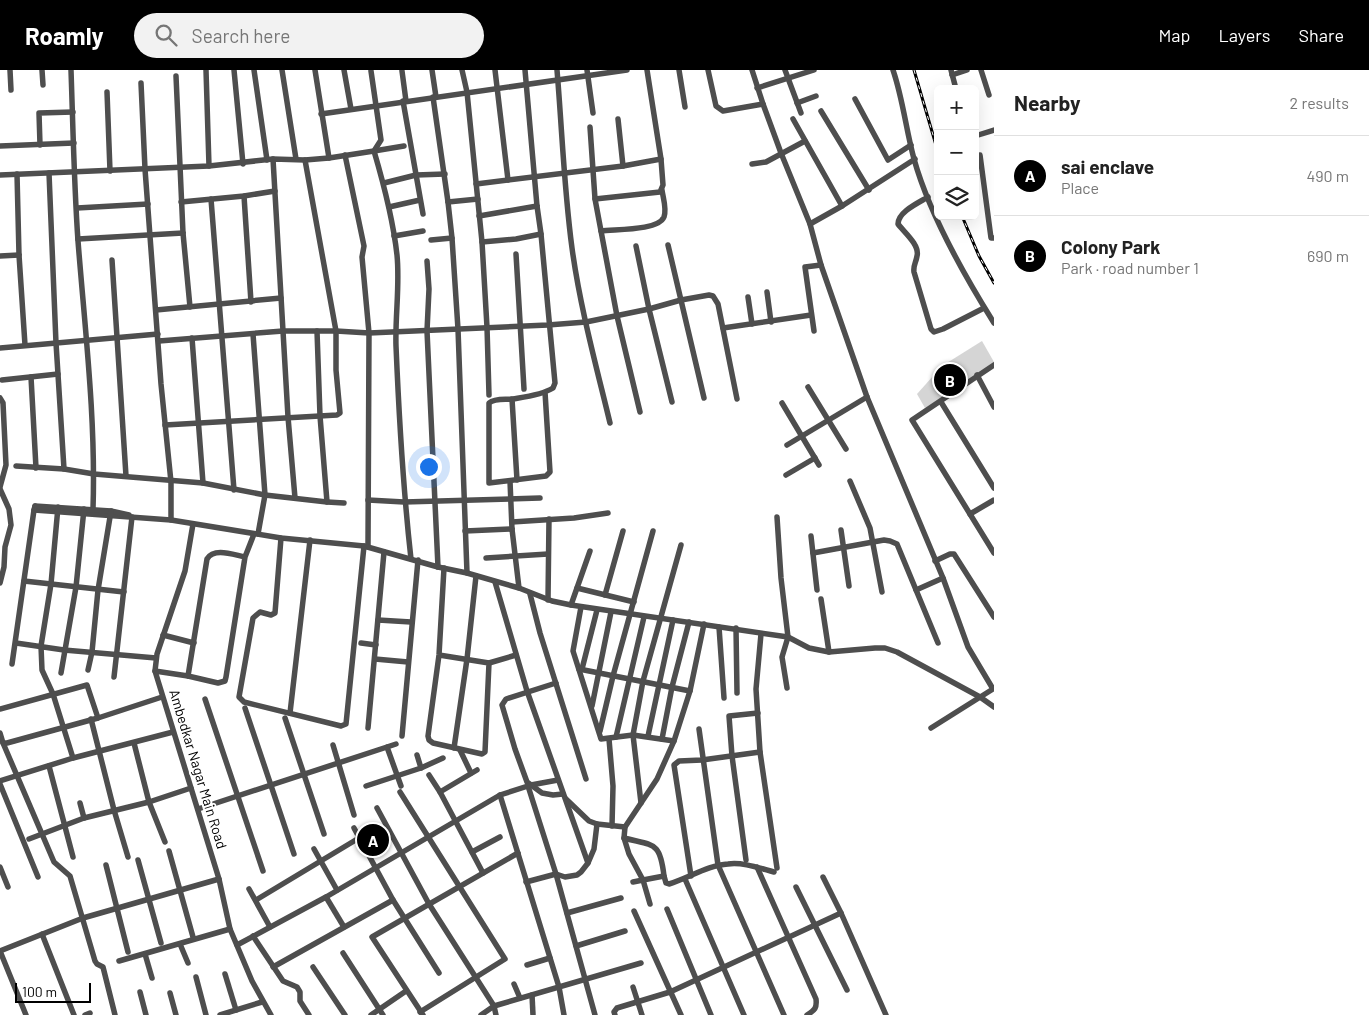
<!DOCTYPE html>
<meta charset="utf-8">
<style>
:root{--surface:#fff;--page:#f2f2f2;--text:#222;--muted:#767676;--line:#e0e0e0;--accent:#000}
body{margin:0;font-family:Barlow,sans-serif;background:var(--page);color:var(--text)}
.controls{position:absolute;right:15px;top:15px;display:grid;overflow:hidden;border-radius:8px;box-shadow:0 5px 20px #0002}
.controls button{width:45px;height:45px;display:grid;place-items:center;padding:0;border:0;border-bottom:1px solid var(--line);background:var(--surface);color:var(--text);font:25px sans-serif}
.scale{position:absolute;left:15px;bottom:12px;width:76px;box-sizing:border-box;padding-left:5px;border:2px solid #000;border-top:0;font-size:14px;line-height:18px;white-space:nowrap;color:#000;-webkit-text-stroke:4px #fff;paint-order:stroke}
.you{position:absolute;left:428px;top:396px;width:18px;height:18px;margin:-12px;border:4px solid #fff;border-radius:50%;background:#1a73e8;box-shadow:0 0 0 8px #1a73e833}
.badge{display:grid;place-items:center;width:32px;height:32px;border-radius:50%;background:var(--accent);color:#fff;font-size:16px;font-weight:700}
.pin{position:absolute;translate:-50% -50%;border:2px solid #fff;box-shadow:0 1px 5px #0006}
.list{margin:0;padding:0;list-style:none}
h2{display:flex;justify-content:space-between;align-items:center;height:65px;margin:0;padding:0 20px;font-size:21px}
h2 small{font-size:16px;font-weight:400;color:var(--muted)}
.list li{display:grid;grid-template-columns:32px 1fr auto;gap:15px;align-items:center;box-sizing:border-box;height:80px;padding:0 20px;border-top:1px solid var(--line)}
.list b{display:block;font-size:19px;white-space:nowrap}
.list p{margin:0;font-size:16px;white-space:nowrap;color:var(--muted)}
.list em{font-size:16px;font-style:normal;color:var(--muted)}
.icon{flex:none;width:28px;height:28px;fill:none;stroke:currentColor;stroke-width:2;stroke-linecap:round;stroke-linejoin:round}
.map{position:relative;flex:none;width:994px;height:945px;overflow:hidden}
header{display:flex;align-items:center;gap:30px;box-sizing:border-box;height:70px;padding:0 25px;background:var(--accent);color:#fff}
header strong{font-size:24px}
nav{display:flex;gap:28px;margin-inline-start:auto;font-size:18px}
.search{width:350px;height:45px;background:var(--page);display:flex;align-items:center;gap:12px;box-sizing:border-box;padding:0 18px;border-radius:28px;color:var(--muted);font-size:19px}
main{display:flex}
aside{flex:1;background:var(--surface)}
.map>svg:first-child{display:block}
.green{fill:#d5d5d5}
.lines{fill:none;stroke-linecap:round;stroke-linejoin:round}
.minor{stroke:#4e4e4e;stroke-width:5.5}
.rail-casing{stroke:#000;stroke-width:3}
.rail{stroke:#fff;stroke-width:1;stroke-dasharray:4;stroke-linecap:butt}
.labels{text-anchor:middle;stroke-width:4;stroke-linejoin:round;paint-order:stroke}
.street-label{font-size:14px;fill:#000;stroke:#fff}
</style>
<header>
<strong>Roamly</strong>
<div class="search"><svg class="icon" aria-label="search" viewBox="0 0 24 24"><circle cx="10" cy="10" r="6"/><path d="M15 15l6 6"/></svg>Search here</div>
<nav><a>Map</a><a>Layers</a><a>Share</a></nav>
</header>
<main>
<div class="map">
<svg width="994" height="945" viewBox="0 0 994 945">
<rect width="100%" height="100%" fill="#fff"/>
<polygon class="green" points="982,271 994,292 994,296 925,338 917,324 942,296"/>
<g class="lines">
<g class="minor">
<polyline points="10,0 11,20"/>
<polyline points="42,0 43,15"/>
<path d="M71 0C73 57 74 114 78 171 85 260 96 350 93 439"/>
<polyline points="206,0 209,96"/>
<polyline points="234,0 243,94"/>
<polyline points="254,0 267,90"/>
<polyline points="282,0 296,89"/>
<polyline points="315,0 329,88"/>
<polyline points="344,0 351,39"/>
<polyline points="432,0 436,27"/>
<polyline points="462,0 467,22 482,172 487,257 489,325"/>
<polyline points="495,0 508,110"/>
<path d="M525 0 537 136 541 164 555 313 553 318C542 325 525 327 513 329 505 330 495 328 489 333V413L546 406 550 402 545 322"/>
<path d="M557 0C562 59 564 119 572 178 580 237 596 295 610 353"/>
<polyline points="587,0 593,43"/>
<polyline points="679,0 685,37"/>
<polyline points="708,0 716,36 723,41 763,34"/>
<polyline points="752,0 763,34 781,83 810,154 821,195 867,327 943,508 968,577 993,619 931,658"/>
<polyline points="785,0 801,43"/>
<path d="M893 0C903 29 906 60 914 89 929 143 964 205 994 253"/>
<polyline points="951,0 956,19"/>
<polyline points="981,0 989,25"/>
<polyline points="402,1 406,31"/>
<polyline points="952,5 967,0"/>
<polyline points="176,6 183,163 190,237"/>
<polyline points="141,13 145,99 161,314 171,412 171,450"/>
<polyline points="757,18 814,0"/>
<polyline points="107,22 110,101"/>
<polyline points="433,27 448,132 452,168 458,259 467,503"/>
<polyline points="855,29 888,90 911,75"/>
<polyline points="403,31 423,144"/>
<polyline points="797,33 816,26"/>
<polyline points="821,41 869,120"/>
<polyline points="321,44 627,0"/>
<polyline points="618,49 623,96"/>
<polyline points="793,49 842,136"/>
<polyline points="590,57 595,129 617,246 640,342"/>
<polyline points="975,66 994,60"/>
<polyline points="40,75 39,43 73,42"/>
<polyline points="0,76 74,73"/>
<path d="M404 76 374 81C384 115 393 149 397 185 400 215 395 246 396 276 399 347 403 418 411 489"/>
<polyline points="345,85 364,176 362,187 369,263 368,477"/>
<polyline points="980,85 991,168 994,168"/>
<polyline points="273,89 288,347 295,428"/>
<polyline points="752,94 766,92 805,71"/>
<polyline points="49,103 56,273 64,399"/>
<polyline points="17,104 19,185 25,275"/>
<polyline points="0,105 209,96 273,89 305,90 329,88 374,81 381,70 371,1"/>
<polyline points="384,113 416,105 445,104"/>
<polyline points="476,114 623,96 661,89 647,0"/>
<polyline points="244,126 251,232"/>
<path d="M928 127C918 133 898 142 898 154 904 162 920 175 917 186 916 193 913 195 914 202L931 259 934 262 943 259 984 238"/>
<polyline points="211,129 234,420"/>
<polyline points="595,129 660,122 663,115 661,89"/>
<polyline points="181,132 244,126 275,121"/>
<polyline points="448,132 478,129"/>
<polyline points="389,137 420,130"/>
<polyline points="77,138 148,134"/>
<polyline points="479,146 537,136"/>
<polyline points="810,154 842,136 915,89"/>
<path d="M601 161C615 159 658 161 664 147 667 139 663 128 662 120"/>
<polyline points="394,166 423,161"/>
<polyline points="78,169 183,163"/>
<polyline points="431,170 452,168"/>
<polyline points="482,172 516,169 541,164"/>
<polyline points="668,175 704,328"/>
<polyline points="636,176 649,239 672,332"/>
<polyline points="516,184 524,319"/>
<polyline points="0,186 19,185"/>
<polyline points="112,190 126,406"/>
<polyline points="427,191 429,219 427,261 438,497"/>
<polyline points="767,222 771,252"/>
<polyline points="748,227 752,254"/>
<polyline points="156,240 281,228"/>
<polyline points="723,258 811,245"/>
<polyline points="814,261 805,197 821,195"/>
<polyline points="253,264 265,425 258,464"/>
<polyline points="192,268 203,413"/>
<polyline points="159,271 283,261 336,261 369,263 548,255 586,252 649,239 681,230 709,225 713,226 718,234 737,329"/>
<polyline points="0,278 158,264"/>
<polyline points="994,295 912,350 994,483"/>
<polyline points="977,305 994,337"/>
<polyline points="31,307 36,398"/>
<polyline points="2,310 58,304"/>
<polyline points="808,317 846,379"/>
<polyline points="0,328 3,333 6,395 0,417"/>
<polyline points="512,329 517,410"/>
<polyline points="941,332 994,418"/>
<polyline points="782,333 819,395"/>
<polyline points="165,355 337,345 340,343 336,300 336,261 305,90"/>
<polyline points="787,375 867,327"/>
<polyline points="16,396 64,399 94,404 203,413 265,425 327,432 320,346 317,261"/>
<polyline points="786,405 815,388"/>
<polyline points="510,411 512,459 519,518"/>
<polyline points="850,411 870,458 882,522"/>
<polyline points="0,419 9,439 11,455 5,477 4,497 0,513"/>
<polyline points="368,430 404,432 540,428"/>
<polyline points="327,432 344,433"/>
<polyline points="35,436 34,440 171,450 281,468 364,476 438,497 467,503 519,518 552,531 571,535 788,567 809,578 829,582 875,578 885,578 897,582 980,627 994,637"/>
<polyline points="35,436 111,441 129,445"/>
<polyline points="58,437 51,514 41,576 42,600 53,624 73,688"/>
<polyline points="970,444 994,430"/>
<polyline points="777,447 781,508 788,567 782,587 787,618"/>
<polyline points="512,452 574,448 608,443"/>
<polyline points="193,454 185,501 157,584 155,601 219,809 230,859 252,911 271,945"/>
<polyline points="841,460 849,516"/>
<polyline points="465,461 512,459"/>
<polyline points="811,466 817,520"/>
<polyline points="281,468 275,543 271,545 260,542 253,548 239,627 244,632 341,656 346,654 364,476"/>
<polyline points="813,483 884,470 890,471 897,474 938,573"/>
<path d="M245 487C234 485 214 477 207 489L188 606 218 613 225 611 226 607 245 487 254 464"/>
<polyline points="486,488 548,484"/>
<polyline points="935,491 950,484 954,484 994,547"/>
<polyline points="24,511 124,522"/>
<polyline points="495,512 527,621 588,793 581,802 577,805 565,807 556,804 526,812"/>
<polyline points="577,518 634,532"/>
<polyline points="916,520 943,508"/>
<polyline points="530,524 540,563 586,709"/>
<polyline points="605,525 623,461"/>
<polyline points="821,529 829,582"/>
<polyline points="548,530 549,449"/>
<polyline points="571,535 590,481"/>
<polyline points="581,537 573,581 601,669 633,665 674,671"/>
<polyline points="378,550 411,552"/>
<path d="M704 554 690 621 674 671 657 709 625 757 624 768 629 784 643 810 664 806 666 813 669 814C689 808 708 795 728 794 743 792 759 798 774 802"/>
<polyline points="719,557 724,628"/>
<polyline points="736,558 737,623"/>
<polyline points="761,564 756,619 760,682 777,798"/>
<polyline points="163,565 194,573"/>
<polyline points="16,573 64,580 156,588"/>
<polyline points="361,573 376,575"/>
<polyline points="439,585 489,593 485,682 482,684 433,673 429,670 428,666 439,585 444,498"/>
<polyline points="375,589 408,592"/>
<polyline points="489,593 516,585"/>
<polyline points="12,594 34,440"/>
<polyline points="579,599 690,621"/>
<polyline points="582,599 597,540"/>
<polyline points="88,600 92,582 98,520 111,441"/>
<polyline points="155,601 188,606"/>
<polyline points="61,603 76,517 84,439"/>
<polyline points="114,607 132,447"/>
<polyline points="556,613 506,629 502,635 515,679 527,712 542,723 553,725 563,724"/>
<polyline points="205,629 263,801"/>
<polyline points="592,636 611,542"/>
<polyline points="245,638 294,784"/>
<polyline points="0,639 87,615 98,648"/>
<polyline points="290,643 310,470"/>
<polyline points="285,648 324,764"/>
<polyline points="91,649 114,740 128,787"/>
<polyline points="368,658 384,482"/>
<polyline points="699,659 718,795 784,945"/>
<polyline points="600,661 613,606 653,461"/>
<polyline points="0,663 3,673 7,673 98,648 162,627"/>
<polyline points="402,666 418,490"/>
<polyline points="648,666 673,550"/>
<polyline points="616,667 644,547"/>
<polyline points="609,669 613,716 612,756"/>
<polyline points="662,669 672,617 689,552"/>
<polyline points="3,673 54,792 70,806 95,891 97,894 103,897 115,945"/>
<polyline points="134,673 149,732 165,772"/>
<polyline points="396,674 387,677 401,716"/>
<polyline points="333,675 354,745"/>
<polyline points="454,678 467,589 476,506"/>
<polyline points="460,680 471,703"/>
<polyline points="417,685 421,698"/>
<polyline points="49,696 73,787"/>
<polyline points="477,700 440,722 483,803"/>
<polyline points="429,705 440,722"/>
<polyline points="0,711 73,688 173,662"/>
<polyline points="0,714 38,807"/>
<polyline points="366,716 421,698 443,688"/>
<polyline points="528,716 556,804 595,945"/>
<polyline points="400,722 505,889 420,942"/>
<polyline points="500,725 559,917 564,945"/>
<polyline points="566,729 589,751 597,754 625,757"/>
<polyline points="80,733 84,748"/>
<polyline points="641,733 633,665 643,611 681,475"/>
<polyline points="377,738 429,834 494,936 496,945"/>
<polyline points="198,739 387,677"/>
<polyline points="354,758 393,830 439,903"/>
<path d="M624 768C654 776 660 771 664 806"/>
<polyline points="29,769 84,748 149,732 191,718"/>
<polyline points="314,779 337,820"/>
<polyline points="169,781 193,867"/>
<polyline points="472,782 500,767"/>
<polyline points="138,790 161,873"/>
<polyline points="746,790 732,686 729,646 758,643"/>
<polyline points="588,793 594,779 597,754"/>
<polyline points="106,795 128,882"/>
<polyline points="0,797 8,817"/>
<path d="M757 797 816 929C817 938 815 940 807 945"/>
<polyline points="691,806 674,695 679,691 702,690 760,682"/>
<polyline points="823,807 841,843 886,945"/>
<polyline points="685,809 744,945"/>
<polyline points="633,812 643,810 650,834"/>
<polyline points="796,817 847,920"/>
<polyline points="249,819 270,857"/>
<polyline points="326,827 344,857"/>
<polyline points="256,830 359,768"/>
<polyline points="667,839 711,945"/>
<polyline points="634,841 681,945"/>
<polyline points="567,843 621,828"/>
<polyline points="42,864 74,945"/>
<polyline points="253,866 283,911 297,917 300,922 300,931 309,945"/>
<polyline points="180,874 188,893"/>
<polyline points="237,875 326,827 500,725 531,715 558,710"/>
<polyline points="576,876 625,861"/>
<polyline points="0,881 83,848 219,809"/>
<polyline points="0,881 26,945"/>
<polyline points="343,883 383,945"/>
<polyline points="145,884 152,908"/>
<polyline points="119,891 230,859"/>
<polyline points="527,895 550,888"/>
<polyline points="273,897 393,830"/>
<polyline points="313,897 345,945"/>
<polyline points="225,904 236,940"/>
<polyline points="196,907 206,945"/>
<polyline points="514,914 520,928"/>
<polyline points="633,917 642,945"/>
<polyline points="140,922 146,945"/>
<polyline points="170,923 176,945"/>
<polyline points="532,925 533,945"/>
<polyline points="85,945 90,943"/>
<polyline points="220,945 262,932"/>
<polyline points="371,945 406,921"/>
<polyline points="423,945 372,867 518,783"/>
<polyline points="481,945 494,936 641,893"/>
<polyline points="615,945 614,942 617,938 670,922 841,843"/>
</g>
<defs>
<g id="rail">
<polyline points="914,0 938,82"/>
<polyline points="962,146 979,186 994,213"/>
</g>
</defs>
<use href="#rail" class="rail-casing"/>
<use href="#rail" class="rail"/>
</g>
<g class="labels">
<g class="street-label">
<text transform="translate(198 699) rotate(73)" y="5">Ambedkar Nagar Main Road</text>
</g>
</g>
</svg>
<div class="controls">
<button>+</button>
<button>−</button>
<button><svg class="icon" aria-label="layers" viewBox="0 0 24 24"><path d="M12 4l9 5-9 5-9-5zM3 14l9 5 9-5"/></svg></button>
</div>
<div class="scale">100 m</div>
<div class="you"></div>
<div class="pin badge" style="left:373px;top:770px">A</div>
<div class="pin badge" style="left:950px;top:310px">B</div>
</div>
<aside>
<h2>Nearby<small>2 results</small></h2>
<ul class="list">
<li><span class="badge">A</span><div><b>sai enclave</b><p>Place</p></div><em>490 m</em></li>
<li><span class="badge">B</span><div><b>Colony Park</b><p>Park · road number 1</p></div><em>690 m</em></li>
</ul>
</aside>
</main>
